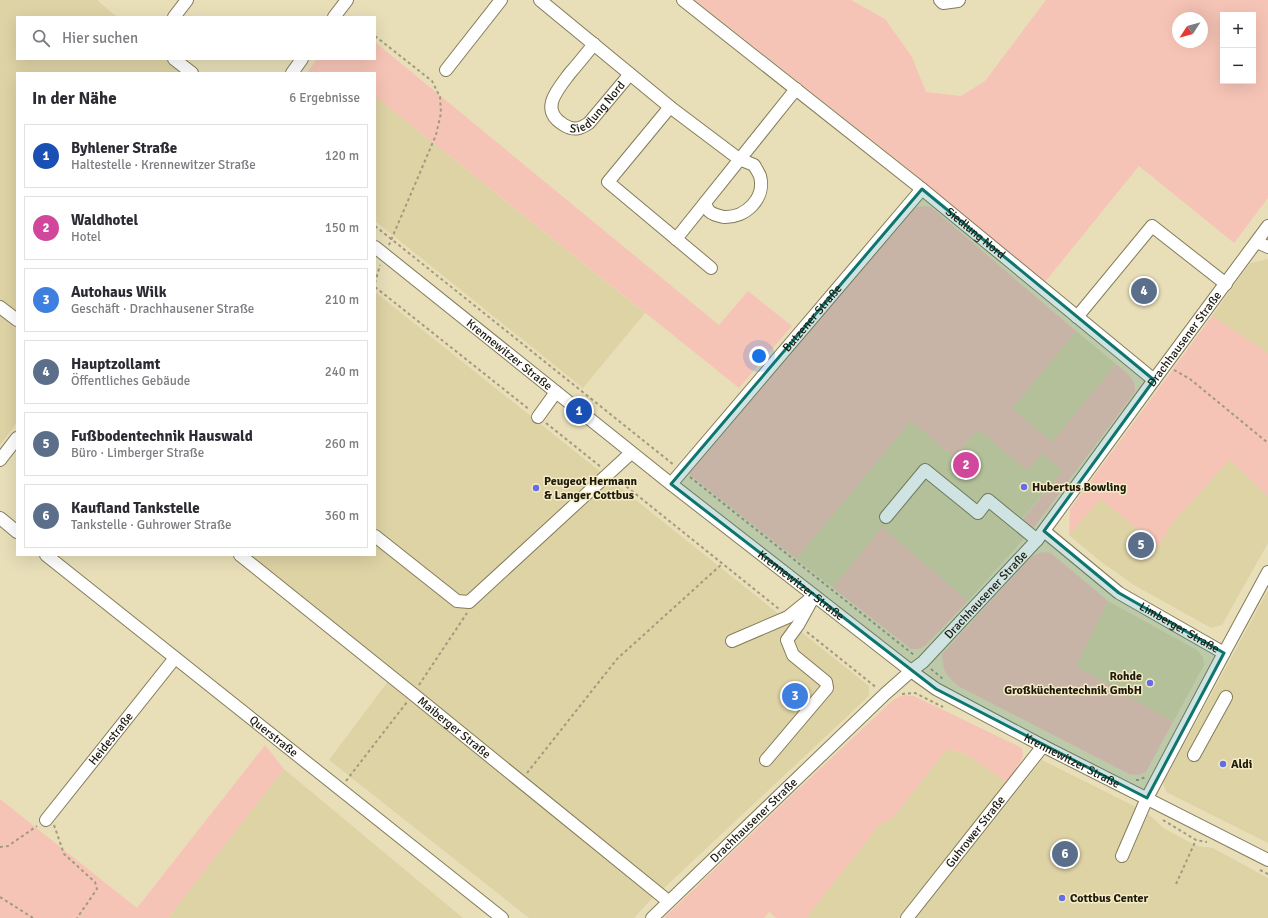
<!DOCTYPE html>
<html lang="de">
<meta charset="utf-8">
<style>
:root{--surface:#fff;--page:#f7f7f7;--text:#2b2b33;--muted:#7c7c81;--line:#e1e1e2;--accent:#646de5}
body{margin:0;font-family:Signika,sans-serif;background:var(--page);color:var(--text)}
.controls{position:absolute;right:12px;top:12px;display:grid;overflow:hidden;border-radius:0px;box-shadow:0 4px 16px #0002}
.controls button{width:36px;height:36px;display:grid;place-items:center;padding:0;border:0;border-bottom:1px solid var(--line);background:var(--surface);color:var(--text);font:20px sans-serif}
.compass{position:absolute;left:1172px;top:12px;width:36px;height:36px;border-radius:50%;background:var(--surface);box-shadow:0 4px 16px #0002;rotate:234deg}
.you{position:absolute;left:759px;top:356px;width:14px;height:14px;margin:-10px;border:3px solid #fff;border-radius:50%;background:#1a73e8;box-shadow:0 0 0 6px #1a73e833}
.badge{display:grid;place-items:center;width:26px;height:26px;border-radius:50%;background:var(--accent);color:#fff;font-size:13px;font-weight:700}
.pin{position:absolute;translate:-50% -50%;border:2px solid #fff;box-shadow:0 1px 4px #0006}
.list{margin:0;padding:0;list-style:none}
h2{display:flex;justify-content:space-between;align-items:center;height:52px;margin:0;padding:0 16px;font-size:17px}
h2 small{font-size:13px;font-weight:400;color:var(--muted)}
.list li{display:grid;grid-template-columns:26px 1fr auto;gap:12px;align-items:center;box-sizing:border-box;height:64px;margin:0 8px 8px;padding:0 8px;border:1px solid var(--line);border-radius:0px}
.list b{display:block;font-size:15px;white-space:nowrap}
.list p{margin:0;font-size:13px;white-space:nowrap;color:var(--muted)}
.list em{font-size:13px;font-style:normal;color:var(--muted)}
.icon{flex:none;width:22px;height:22px;fill:none;stroke:currentColor;stroke-width:2;stroke-linecap:round;stroke-linejoin:round}
.map{position:relative;flex:none;width:1268px;height:918px;overflow:hidden}
.search{position:absolute;background:var(--surface);box-shadow:0 4px 16px #0002;left:16px;top:16px;width:360px;height:44px;display:flex;align-items:center;gap:10px;box-sizing:border-box;padding:0 14px;border-radius:0px;color:var(--muted);font-size:15px}
.panel{position:absolute;background:var(--surface);box-shadow:0 4px 16px #0002;left:16px;top:72px;width:360px;height:484px;border-radius:0px}
.map>svg:first-child{display:block}
.built{fill:#ded3a5}
.green{fill:#f6c4b6;fill-rule:evenodd}
.lines{fill:none;stroke-linecap:round;stroke-linejoin:round}
.minor-casing{stroke:#847c59;stroke-width:14}
.path{stroke:#a19a7d;stroke-width:2;stroke-dasharray:3 3;stroke-linecap:butt}
.minor{stroke:#fff;stroke-width:12}
.marked{fill:#0f766e;fill-opacity:0.2;stroke:#0f766e;stroke-width:3;stroke-linejoin:round}
.poi-dot{fill:#646de5;stroke:#f5ecc6;stroke-width:1.5}
.labels{text-anchor:middle;stroke-width:3;stroke-linejoin:round;paint-order:stroke}
.street-label{font-size:12px;fill:#1e1a0c;stroke:#f5ecc6}
.poi-label{font-size:12px;font-weight:bold;fill:#1e1a0c;stroke:#f5ecc6;text-anchor:start}
</style>
<div class="map">
<svg width="1268" height="918" viewBox="0 0 1268 918">
<rect width="100%" height="100%" fill="#e8dfb9"/>
<g class="built">
<polygon points="0,0 97,0 117,17 17,17 17,59 167,59 184,73 17,73 17,422 0,445"/>
<polygon points="375,96 645,313 583,388 375,221"/>
<polygon points="1268,259 1268,353 1212,316 1250,263"/>
<polygon points="375,292 869,686 869,696 663,889 244,555 375,555"/>
<polygon points="1076,331 1116,364 1052,443 1012,409"/>
<polygon points="911,421 954,457 978,429 1027,470 1042,453 1063,471 1021,520 1032,530 968,601 882,527 833,588 796,559"/>
<polygon points="1230,459 1268,496 1268,543 1222,625 1211,628 1134,585 1100,561 1069,535 1101,499 1158,546 1174,521"/>
<polygon points="1268,590 1268,843 1166,792 1163,783"/>
<polygon points="1108,601 1197,650 1203,657 1204,665 1173,722 1076,666"/>
<polygon points="389,680 657,893 634,918 529,918 329,760"/>
<polygon points="947,749 964,753 1007,782 898,918 806,918 879,824 893,818"/>
<polygon points="1042,760 1146,812 1165,829 1197,846 1213,848 1268,878 1268,918 916,918"/>
<polygon points="284,769 463,918 168,918"/>
</g>
<g class="green">
<path d="M695 0H851L885 19 912 57 926 92 961 96 985 81 1046 0H1268V198L1234 243 1139 166 1045 282 917 176ZM1223 15H1253V81H1223ZM1178 18H1202V42H1178Z"/>
<polygon points="375,42 719,325 748,291 792,326 739,388 375,96 375,73 307,73 317,59 375,59"/>
<path d="M925 206 931 207 1076 331 1012 409 1052 442 1116 364C1126 372 1136 378 1135 392L1032 530 1021 521 1063 471 1042 453 1028 471 978 429 954 457 911 421 796 559 686 472 916 207Z"/>
<polygon points="1212,316 1268,353 1268,496 1230,459 1174,521 1158,546 1101,499 1069,535 1070,509"/>
<polygon points="882,527 968,601 926,645 919,649 911,649 833,588"/>
<path d="M1042 552 1051 553 1108 601 1076 666 1173 722 1146 772 1139 775 1129 774 958 686C945 674 943 671 942 654L1032 556Z"/>
<polygon points="903,695 914,696 1022,748 1023,757 1007,782 964,753 947,749 893,818 879,825 806,918 776,918 769,912 764,918 664,918 793,794 893,700"/>
<polygon points="265,745 284,769 168,918 0,918 0,799 137,908"/>
</g>
<g class="lines">
<defs>
<g id="minor">
<path d="M540 0 670 107 739 159 754 165C756 169 759 173 760 176 766 199 745 218 724 217 719 216 713 215 709 211 707 209 706 205 705 203"/>
<path id="s1" d="M683 0 922 189 1154 380"/>
<polyline points="940,0 943,3 958,1 959,0"/>
<polyline points="174,17 187,0"/>
<polyline points="334,17 347,0"/>
<path id="s2" d="M594 44C586 54 578 64 570 73 558 89 538 110 564 125 574 131 580 129 589 123L630 74"/>
<polyline points="174,59 192,73"/>
<polyline points="446,70 501,0"/>
<polyline points="292,73 302,59"/>
<polyline points="670,107 608,182 711,268"/>
<polyline points="676,239 796,89"/>
<polyline points="1257,242 1268,247"/>
<path id="s3" d="M375 247 671 484 911 671 936 689 1043 746 1268 860"/>
<polyline points="0,307 17,320"/>
<polyline points="1077,317 1152,226 1226,284"/>
<polyline points="538,417 556,392"/>
<polyline points="0,460 17,438"/>
<path id="s4" d="M671 484 922 189"/>
<polyline points="886,517 925,470 978,513 988,500 1037,540"/>
<polyline points="0,518 17,532"/>
<path id="s5" d="M1044 531 1119 593 1224 653 1147 798 1122 856"/>
<polyline points="375,536 457,601 469,602 631,453"/>
<path id="s6" d="M46 555 502 918"/>
<path id="s7" d="M240 555 413 694 668 901"/>
<polyline points="732,641 788,617 809,600"/>
<polyline points="1224,653 1268,572"/>
<polyline points="1194,755 1226,697"/>
<polyline points="766,760 827,688 826,682 793,655 787,640 798,625 814,596"/>
<path id="s8" d="M46 820 175 658"/>
<path id="s9" d="M652 918 885 694 911 671 923 662 1037 540 1154 380 1268 226"/>
<path id="s10" d="M907 918 1043 746"/>
</g>
</defs>
<use href="#minor" class="minor-casing"/>
<g class="path">
<polyline points="375,36 432,81 440,97 441,113 436,135 389,245"/>
<polyline points="375,226 674,465"/>
<polyline points="375,283 380,265"/>
<polyline points="375,287 530,410"/>
<polyline points="1174,370 1190,379 1268,443"/>
<polyline points="546,423 601,467"/>
<polyline points="690,477 914,655"/>
<polyline points="617,479 779,609"/>
<polyline points="807,632 877,688"/>
<polyline points="931,669 943,679"/>
<polyline points="419,685 467,613"/>
<polyline points="902,694 915,693 943,707"/>
<polyline points="527,773 617,659 722,564"/>
<polyline points="1136,780 1139,780 1145,777"/>
<polyline points="346,781 407,702"/>
<polyline points="1163,820 1196,840 1207,842"/>
<polyline points="54,825 64,854 95,882 97,889 77,918"/>
<polyline points="0,847 8,846 37,826"/>
<polyline points="1260,870 1268,874"/>
<polyline points="1176,884 1196,840"/>
<polyline points="0,897 33,918"/>
</g>
<use href="#minor" class="minor"/>
</g>
<path class="marked" d="M922 189 1154 380 1044 531 1119 593 1224 653 1147 798 936 689 671 484Z"/>
<g class="poi-dot">
<circle cx="1024" cy="487" r="4"/>
<circle cx="536" cy="488" r="4"/>
<circle cx="1150" cy="683" r="4"/>
<circle cx="1223" cy="764" r="4"/>
<circle cx="1062" cy="898" r="4"/>
</g>
<g class="labels">
<g class="street-label">
<text dy="4" stroke="none"><textPath href="#s2" startOffset="143">Siedlung Nord</textPath></text>
<text dy="4" stroke="none"><textPath href="#s1" startOffset="374">Siedlung Nord</textPath></text>
<text dy="4" stroke="none"><textPath href="#s4" startOffset="218">Butzener Straße</textPath></text>
<text dy="4" stroke="none"><textPath href="#s9" startOffset="789">Drachhausener Straße</textPath></text>
<text dy="4" stroke="none"><textPath href="#s3" startOffset="172">Krennewitzer Straße</textPath></text>
<text dy="4" stroke="none"><textPath href="#s3" startOffset="544">Krennewitzer Straße</textPath></text>
<text dy="4" stroke="none"><textPath href="#s9" startOffset="465">Drachhausener Straße</textPath></text>
<text dy="4" stroke="none"><textPath href="#s5" startOffset="167">Limberger Straße</textPath></text>
<text dy="4" stroke="none"><textPath href="#s7" startOffset="275">Maiberger Straße</textPath></text>
<text dy="4" stroke="none"><textPath href="#s6" startOffset="291">Querstraße</textPath></text>
<text dy="4" stroke="none"><textPath href="#s8" startOffset="104">Heidestraße</textPath></text>
<text dy="4" stroke="none"><textPath href="#s3" startOffset="868">Krennewitzer Straße</textPath></text>
<text dy="4" stroke="none"><textPath href="#s9" startOffset="141">Drachhausener Straße</textPath></text>
<text dy="4" stroke="none"><textPath href="#s10" startOffset="110">Guhrower Straße</textPath></text>
</g>
<g class="poi-label">
<text x="544" y="485">Peugeot Hermann<tspan x="544" dy="14">&amp; Langer Cottbus</tspan></text>
<text x="1032" y="491">Hubertus Bowling</text>
<text x="1142" y="680" text-anchor="end">Rohde<tspan x="1142" dy="14">Großküchentechnik GmbH</tspan></text>
<text x="1231" y="768">Aldi</text>
<text x="1070" y="902">Cottbus Center</text>
</g>
</g>
</svg>
<div class="controls">
<button>+</button>
<button>−</button>
</div>
<svg class="compass" viewBox="-18 -18 36 36"><path d="M0-13l5 13h-10z" fill="#e53935"/><path d="M0 13l5-13h-10z" fill="#7c7c81"/></svg>
<div class="you"></div>
<div class="pin badge" style="left:579px;top:411px;background:#1a4fb4">1</div>
<div class="pin badge" style="left:966px;top:465px;background:#d1479c">2</div>
<div class="pin badge" style="left:795px;top:696px;background:#3f7fe0">3</div>
<div class="pin badge" style="left:1144px;top:291px;background:#5c6f8a">4</div>
<div class="pin badge" style="left:1141px;top:545px;background:#5c6f8a">5</div>
<div class="pin badge" style="left:1065px;top:854px;background:#5c6f8a">6</div>
<div class="search"><svg class="icon" aria-label="search" viewBox="0 0 24 24"><circle cx="10" cy="10" r="6"/><path d="M15 15l6 6"/></svg>Hier suchen</div>
<section class="panel">
<h2>In der Nähe<small>6 Ergebnisse</small></h2>
<ul class="list">
<li><span class="badge" style="background:#1a4fb4">1</span><div><b>Byhlener Straße</b><p>Haltestelle · Krennewitzer Straße</p></div><em>120 m</em></li>
<li><span class="badge" style="background:#d1479c">2</span><div><b>Waldhotel</b><p>Hotel</p></div><em>150 m</em></li>
<li><span class="badge" style="background:#3f7fe0">3</span><div><b>Autohaus Wilk</b><p>Geschäft · Drachhausener Straße</p></div><em>210 m</em></li>
<li><span class="badge" style="background:#5c6f8a">4</span><div><b>Hauptzollamt</b><p>Öffentliches Gebäude</p></div><em>240 m</em></li>
<li><span class="badge" style="background:#5c6f8a">5</span><div><b>Fußbodentechnik Hauswald</b><p>Büro · Limberger Straße</p></div><em>260 m</em></li>
<li><span class="badge" style="background:#5c6f8a">6</span><div><b>Kaufland Tankstelle</b><p>Tankstelle · Guhrower Straße</p></div><em>360 m</em></li>
</ul>
</section>
</div>
